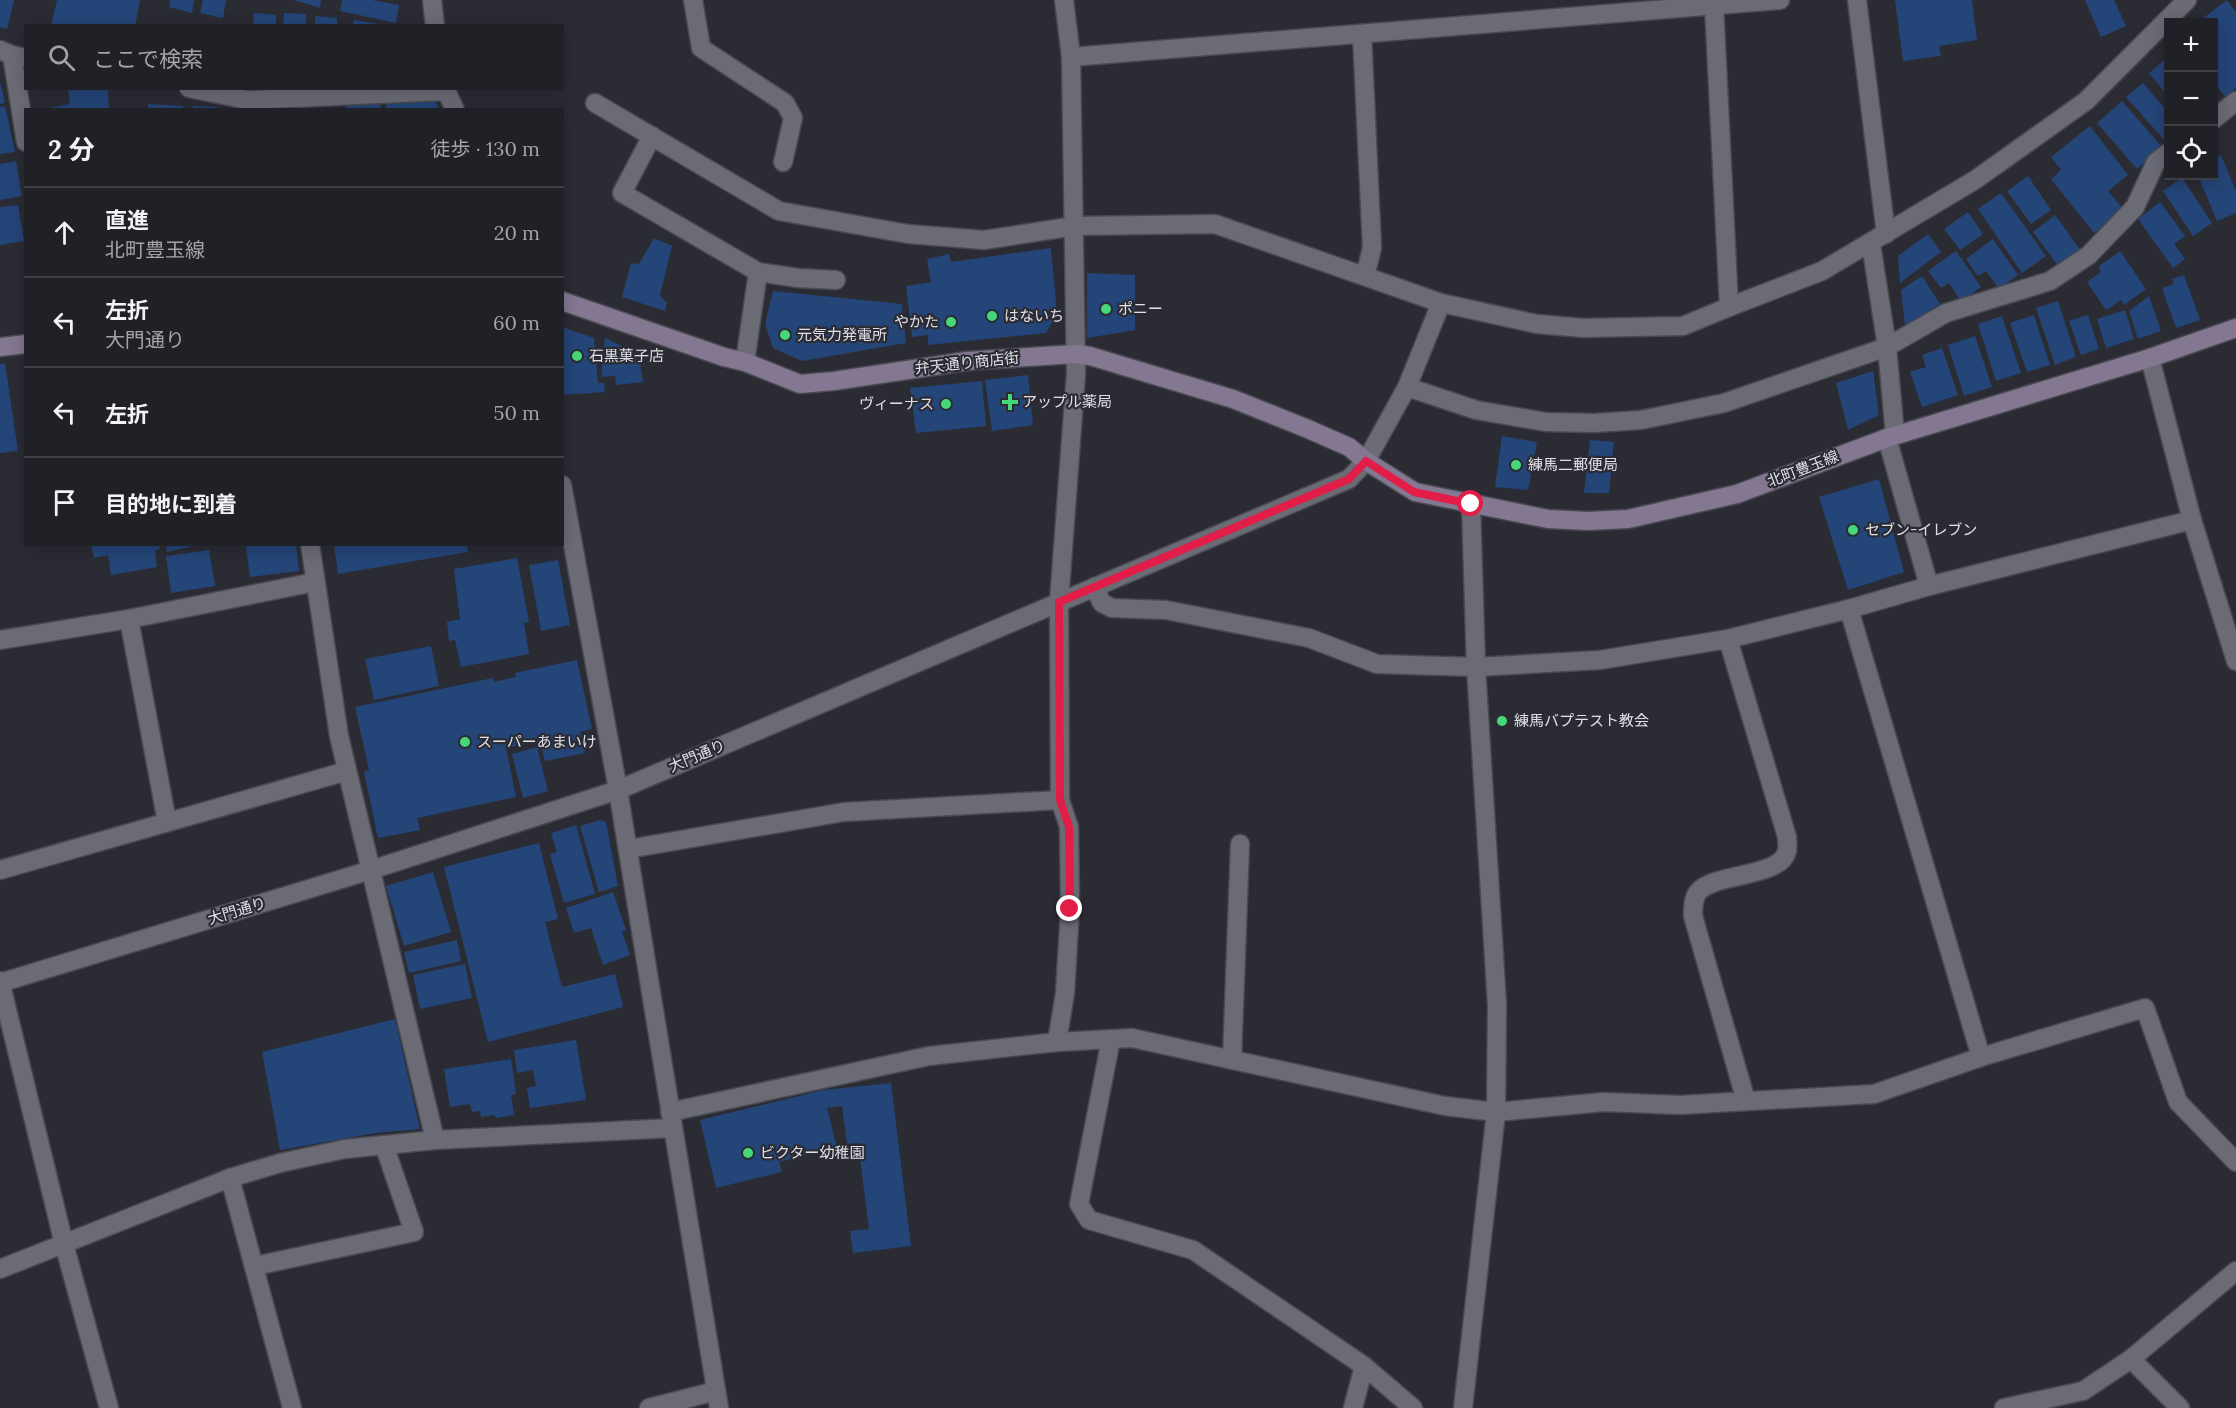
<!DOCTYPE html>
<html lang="ja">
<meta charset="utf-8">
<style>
:root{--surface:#202027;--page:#28282f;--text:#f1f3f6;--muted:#a2a3a7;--line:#3d3e44}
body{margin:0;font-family:Lora,"Noto Sans JP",serif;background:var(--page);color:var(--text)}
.controls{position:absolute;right:18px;top:18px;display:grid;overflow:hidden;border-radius:0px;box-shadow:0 3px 15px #0003}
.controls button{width:54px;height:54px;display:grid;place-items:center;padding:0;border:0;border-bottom:2px solid var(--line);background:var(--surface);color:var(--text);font:30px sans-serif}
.stop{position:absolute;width:18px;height:18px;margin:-14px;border:4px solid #e11d48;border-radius:50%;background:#fff}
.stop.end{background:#e11d48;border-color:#fff;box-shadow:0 2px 6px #0008}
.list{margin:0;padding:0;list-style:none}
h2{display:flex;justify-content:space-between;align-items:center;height:78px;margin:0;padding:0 24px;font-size:26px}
h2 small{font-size:20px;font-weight:400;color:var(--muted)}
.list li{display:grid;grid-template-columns:39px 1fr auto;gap:18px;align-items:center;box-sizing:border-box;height:90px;padding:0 24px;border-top:2px solid var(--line)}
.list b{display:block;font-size:22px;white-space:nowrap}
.list p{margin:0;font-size:20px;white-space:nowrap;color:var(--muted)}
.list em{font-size:20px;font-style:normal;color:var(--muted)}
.icon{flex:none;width:33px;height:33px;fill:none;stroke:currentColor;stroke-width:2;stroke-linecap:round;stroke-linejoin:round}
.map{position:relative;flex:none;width:2236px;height:1408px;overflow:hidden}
.search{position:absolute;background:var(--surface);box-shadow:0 3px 15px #0003;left:24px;top:24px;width:540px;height:66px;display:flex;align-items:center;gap:15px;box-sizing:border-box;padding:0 21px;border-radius:0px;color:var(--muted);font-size:22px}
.panel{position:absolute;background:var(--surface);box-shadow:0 3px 15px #0003;left:24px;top:108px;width:540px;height:438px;border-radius:0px}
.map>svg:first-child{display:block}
.building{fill:#244578}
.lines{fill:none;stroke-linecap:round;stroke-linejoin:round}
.lane-casing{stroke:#494951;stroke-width:21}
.street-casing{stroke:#494951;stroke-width:21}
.secondary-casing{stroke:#494951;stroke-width:21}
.lane{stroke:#6b6b76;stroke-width:18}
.street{stroke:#6b6b76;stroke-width:18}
.secondary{stroke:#847792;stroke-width:18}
.route{stroke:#e11d48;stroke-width:8}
.poi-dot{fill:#46d77a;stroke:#2b2b34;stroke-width:2}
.labels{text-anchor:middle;stroke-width:4.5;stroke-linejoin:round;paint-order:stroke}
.poi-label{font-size:15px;fill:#e0e0e6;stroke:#2b2b34;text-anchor:start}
.street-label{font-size:15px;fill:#e0e0e6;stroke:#2b2b34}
</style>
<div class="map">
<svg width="2236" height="1408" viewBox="0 0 2236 1408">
<rect width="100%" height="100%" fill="#2b2b34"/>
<g class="building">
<polygon points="0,0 14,0 7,29 0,27"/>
<polygon points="57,0 140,0 135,26 51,26"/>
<polygon points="170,0 194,0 192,13 169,7"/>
<polygon points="203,0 226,0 223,18 200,13"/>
<polygon points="294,0 321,0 320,8"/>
<polygon points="342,0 372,0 399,5 396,23 340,11"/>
<polygon points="1895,0 1972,0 1977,40 1939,46 1941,56 1903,61"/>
<polygon points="2085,0 2114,0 2126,26 2101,37"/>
<polygon points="2227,0 2236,12 2236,88 2225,97 2214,82 2214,22 2198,22"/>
<polygon points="254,13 276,15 276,26 253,26"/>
<polygon points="284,13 306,14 306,26 283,26"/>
<polygon points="315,16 337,18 337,26 315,26"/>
<polygon points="354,20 380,24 380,26 353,26"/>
<polygon points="2168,57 2168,96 2149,73"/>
<polygon points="0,82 5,103 0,104"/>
<polygon points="2143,83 2168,112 2168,141 2167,143 2126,97"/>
<polygon points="68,88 108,88 109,110 40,110 70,104"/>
<polygon points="434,100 440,110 386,110 386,102"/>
<polygon points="2122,101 2162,147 2137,169 2097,123"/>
<polygon points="380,102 381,110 347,110 346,106"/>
<polygon points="148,104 183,106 183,110 148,110"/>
<polygon points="5,106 15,152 0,154 0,107"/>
<polygon points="193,106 217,107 217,110 193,110"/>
<polygon points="2090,126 2128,175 2108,191 2124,210 2094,233 2051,179 2061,170 2051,157"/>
<polygon points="2221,155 2236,191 2236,213 2217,221 2198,176 2214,176 2214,158"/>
<polygon points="16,161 22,196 0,200 0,164"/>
<polygon points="2028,176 2051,210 2031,224 2007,191"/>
<polygon points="2182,178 2212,223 2193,236 2163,191"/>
<polygon points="2001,193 2046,256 2022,273 1978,209"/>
<polygon points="2160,202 2185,236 2174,244 2185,259 2173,268 2138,219"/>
<polygon points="18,205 24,241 0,245 0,207"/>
<polygon points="1968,212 1983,234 1960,250 1944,229"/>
<polygon points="2055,215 2081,251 2059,267 2033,232"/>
<polygon points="1928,234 1941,252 1900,283 1898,256"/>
<polygon points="654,238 672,246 660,295 667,303 665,311 622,297 631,263 639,264"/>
<polygon points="1993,239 2018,275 1999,289 1986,271 1978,276 1966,259"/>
<polygon points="1051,248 1057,314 1046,333 928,345 928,335 912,337 906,286 931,282 927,259 949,254 951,262"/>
<polygon points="1956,251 1981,287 1961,301 1949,283 1941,288 1928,271"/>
<polygon points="2120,251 2146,289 2124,305 2121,300 2106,310 2087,282 2101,272 2098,267"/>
<polygon points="1087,273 1135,275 1135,330 1087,338"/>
<polygon points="2184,275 2200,320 2176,328 2162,288 2174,284 2172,279"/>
<polygon points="1922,276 1940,304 1905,326 1901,290"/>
<polygon points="773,291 902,304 906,343 802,361 773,348 765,324"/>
<polygon points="2149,296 2161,331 2138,339 2129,311"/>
<polygon points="2058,301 2076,357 2055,365 2036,308"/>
<polygon points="2125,310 2134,339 2106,348 2097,319"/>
<polygon points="2034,315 2050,365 2027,372 2010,323"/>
<polygon points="2088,315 2099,349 2081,355 2069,321"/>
<polygon points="2002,316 2021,373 1996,381 1978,324"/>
<polygon points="562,327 594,338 598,383 604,383 605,392 562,395"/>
<polygon points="1975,336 1992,387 1964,396 1948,345"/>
<polygon points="605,338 639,355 643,382 616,385 615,376 601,377"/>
<polygon points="1942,348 1958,395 1922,407 1910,372 1926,367 1922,355"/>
<polygon points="5,363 18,451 0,453 0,364"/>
<polygon points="1873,371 1879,415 1848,430 1836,383"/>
<polygon points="1028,375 1033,425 992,431 985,380"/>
<polygon points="982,381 986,426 916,433 910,388"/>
<polygon points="1502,436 1537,442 1528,490 1495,487"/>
<polygon points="1590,440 1614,442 1609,493 1584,493"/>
<polygon points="1879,479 1904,572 1848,590 1819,497"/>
<polygon points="91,544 159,544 160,549 155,550 157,567 111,575 108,555 94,558"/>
<polygon points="166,544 197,544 197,545 167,552"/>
<polygon points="255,544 296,544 299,571 250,577 246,546"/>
<polygon points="334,544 467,544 468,552 338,574"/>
<polygon points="209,550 215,586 171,593 166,556"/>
<polygon points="517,558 529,622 524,623 529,654 461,667 455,640 449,641 447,622 460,619 454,569"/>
<polygon points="558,560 570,625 541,631 529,565"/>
<polygon points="431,646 439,686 374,700 365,659"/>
<polygon points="577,660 592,729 580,732 585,753 545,761 540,741 506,748 516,797 417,818 420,830 378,838 364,772 369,770 355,707 493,678 494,682 516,677 515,673"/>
<polygon points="537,747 548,791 523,798 512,754"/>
<polygon points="599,820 606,822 618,886 599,892 580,826"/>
<polygon points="576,825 595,894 564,903 550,854 557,852 551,833"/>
<polygon points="539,843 558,919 545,922 562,987 615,974 623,1007 488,1042 444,867"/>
<polygon points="433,872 451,932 404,946 386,886"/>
<polygon points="613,892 626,930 622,932 630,955 603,965 591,928 574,933 566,908"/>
<polygon points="457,940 461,961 409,973 404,952"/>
<polygon points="465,964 472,998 420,1009 413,975"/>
<polygon points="395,1019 420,1129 376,1133 280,1150 262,1052"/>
<polygon points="576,1040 586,1100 530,1108 527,1088 536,1086 533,1070 517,1073 514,1050"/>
<polygon points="511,1059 516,1094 511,1095 514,1115 496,1118 494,1115 481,1117 480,1111 472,1112 470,1104 450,1107 444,1069"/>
<polygon points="891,1083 911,1246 853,1253 850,1231 869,1229 858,1143 847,1144 842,1106 827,1108 837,1148 779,1162 782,1172 716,1188 700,1120 823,1090"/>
</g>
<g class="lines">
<defs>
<g id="lane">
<polyline points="693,0 701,48 785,103 793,118 783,162"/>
<polyline points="1362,34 1372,248 1365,276"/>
<polyline points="12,55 26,142"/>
<polyline points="595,103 779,211 908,234 984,240 1075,226 1215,224 1441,303"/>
<polyline points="2214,119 2236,101"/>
<polyline points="652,136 622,193 758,272 798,278 836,280"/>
<polyline points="2150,358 2192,520 2236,661"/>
<polyline points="745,362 758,272"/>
<polyline points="1407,387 1476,410 1546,422 1594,423 1641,420 1724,403 1887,347 1946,313 2050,281 2089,255 2135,207 2156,162 2168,153"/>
<polyline points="1887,438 1929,586"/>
<polyline points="1366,461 1407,387 1441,303 1537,324 1584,328 1683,326 1729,307"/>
<path d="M1094 587 1102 603 1112 608 1166 610 1309 638 1377 664 1476 667 1600 660 1728 639 1787 837C1787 841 1788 847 1787 851 1781 877 1718 873 1700 890 1693 896 1693 907 1693 916L1746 1101"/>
<polyline points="1849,609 1929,586 2192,520"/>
<polyline points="129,619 167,822"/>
<polyline points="628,849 844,812 1060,800 1059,602"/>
<polyline points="0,870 347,771"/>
<polyline points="1057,1042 1065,993 1070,909 1069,827 1060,800"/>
<polyline points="1232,1060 1240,844"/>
<polyline points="64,1244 109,1408"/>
</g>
<g id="street">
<polyline points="432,0 435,26"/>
<polyline points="1857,0 1886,234"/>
<polyline points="1714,5 1729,307 1822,271 1975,180 2086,101 2187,0"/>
<polyline points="0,50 12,55 26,58"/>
<polyline points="1071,57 1780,0"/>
<polyline points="189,88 248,100 445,91"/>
<polyline points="445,88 455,110"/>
<polyline points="1871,244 1887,347 1895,435"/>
<polyline points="562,485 618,790 719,1408"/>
<polyline points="310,544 339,736 435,1140"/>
<polyline points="1059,602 1076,373 1071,57 1064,0"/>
<polyline points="1728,639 1849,609 1981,1057"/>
<polyline points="0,640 129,619 315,582"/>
<polyline points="0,981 64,1244"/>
<polyline points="0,983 371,870 618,790 1349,479 1366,461"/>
<polyline points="1111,1039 1079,1204 1089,1220 1193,1250 1364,1366 1413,1408"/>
<polyline points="670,1112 929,1056 1057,1042 1132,1038 1445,1106 1496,1112 1604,1102 1680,1105 1874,1094 1981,1057 2145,1008 2178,1102 2236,1162"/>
<polyline points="230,1178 292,1408"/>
<polyline points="255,1266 414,1232 384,1145"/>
<polyline points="0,1269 230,1178 280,1163 345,1149 435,1140 673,1128"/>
<polyline points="2131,1359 2180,1408"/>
<polyline points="649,1408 716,1391"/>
<polyline points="1353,1408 1364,1366"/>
<polyline points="1463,1408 1496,1112 1497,1005 1476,667 1471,505"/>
<polyline points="2004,1408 2083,1391 2131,1359 2236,1271"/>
</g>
<g id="secondary">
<polyline points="562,301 724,357 745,362 800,384 834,381 967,361 1076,354 1090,356 1233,399 1308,429 1349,447 1366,461 1415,492 1548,519 1588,521 1628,519 1737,494 1887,438 2150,358 2236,328"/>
<polyline points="0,347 26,344"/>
</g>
</defs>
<use href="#lane" class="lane-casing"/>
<use href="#street" class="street-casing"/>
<use href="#secondary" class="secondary-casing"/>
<use href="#lane" class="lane"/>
<use href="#street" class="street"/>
<use href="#secondary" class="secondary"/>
</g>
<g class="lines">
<polyline class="route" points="1070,909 1069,827 1060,800 1059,602 1349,479 1366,461 1414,492 1471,504"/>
</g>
<g class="poi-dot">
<circle cx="1106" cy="309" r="6"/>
<circle cx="992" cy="316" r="6"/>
<circle cx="951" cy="322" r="6"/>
<circle cx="785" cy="335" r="6"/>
<circle cx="577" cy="356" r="6"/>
<path d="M1007 393h6v6h6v6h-6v6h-6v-6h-6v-6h6z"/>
<circle cx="946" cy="404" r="6"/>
<circle cx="1516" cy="465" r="6"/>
<circle cx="1853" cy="530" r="6"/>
<circle cx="1502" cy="721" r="6"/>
<circle cx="465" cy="742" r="6"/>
<circle cx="748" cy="1153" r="6"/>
</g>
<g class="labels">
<g class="poi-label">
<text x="1118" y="314">ポニー</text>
<text x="1004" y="321">はないち</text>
<text x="939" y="327" text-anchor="end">やかた</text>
<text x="797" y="340">元気力発電所</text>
<text x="589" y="361">石黒菓子店</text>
<text x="1022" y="407">アップル薬局</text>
<text x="934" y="409" text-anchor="end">ヴィーナス</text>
<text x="1528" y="470">練馬二郵便局</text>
<text x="1865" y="535">セブン-イレブン</text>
<text x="1514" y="726">練馬バプテスト教会</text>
<text x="477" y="747">スーパーあまいけ</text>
<text x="760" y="1158">ビクター幼稚園</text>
</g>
<g class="street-label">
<text transform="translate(967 363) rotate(-6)" y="5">弁天通り商店街</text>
<text transform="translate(1803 469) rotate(-21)" y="5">北町豊玉線</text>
<text transform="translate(697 756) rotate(-23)" y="5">大門通り</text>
<text transform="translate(237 911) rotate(-17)" y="5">大門通り</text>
</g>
</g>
</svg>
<div class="controls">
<button>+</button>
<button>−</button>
<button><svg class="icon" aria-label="locate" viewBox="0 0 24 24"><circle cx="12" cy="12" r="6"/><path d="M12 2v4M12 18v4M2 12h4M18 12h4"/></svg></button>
</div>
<div class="stop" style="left:1471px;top:504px"></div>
<div class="stop end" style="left:1070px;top:909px"></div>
<div class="search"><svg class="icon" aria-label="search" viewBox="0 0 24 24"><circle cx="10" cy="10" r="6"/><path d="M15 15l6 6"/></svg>ここで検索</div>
<section class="panel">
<h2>2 分<small>徒歩 · 130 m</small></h2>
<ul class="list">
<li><svg class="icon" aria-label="ahead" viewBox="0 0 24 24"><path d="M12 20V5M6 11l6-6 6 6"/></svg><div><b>直進</b><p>北町豊玉線</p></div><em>20 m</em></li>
<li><svg class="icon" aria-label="left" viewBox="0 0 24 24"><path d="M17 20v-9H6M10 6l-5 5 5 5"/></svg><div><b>左折</b><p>大門通り</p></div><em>60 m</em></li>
<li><svg class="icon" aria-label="left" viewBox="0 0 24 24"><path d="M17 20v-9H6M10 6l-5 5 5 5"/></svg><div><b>左折</b></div><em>50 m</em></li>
<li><svg class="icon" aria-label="arrive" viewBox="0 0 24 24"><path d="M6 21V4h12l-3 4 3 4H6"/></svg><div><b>目的地に到着</b></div></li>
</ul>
</section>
</div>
